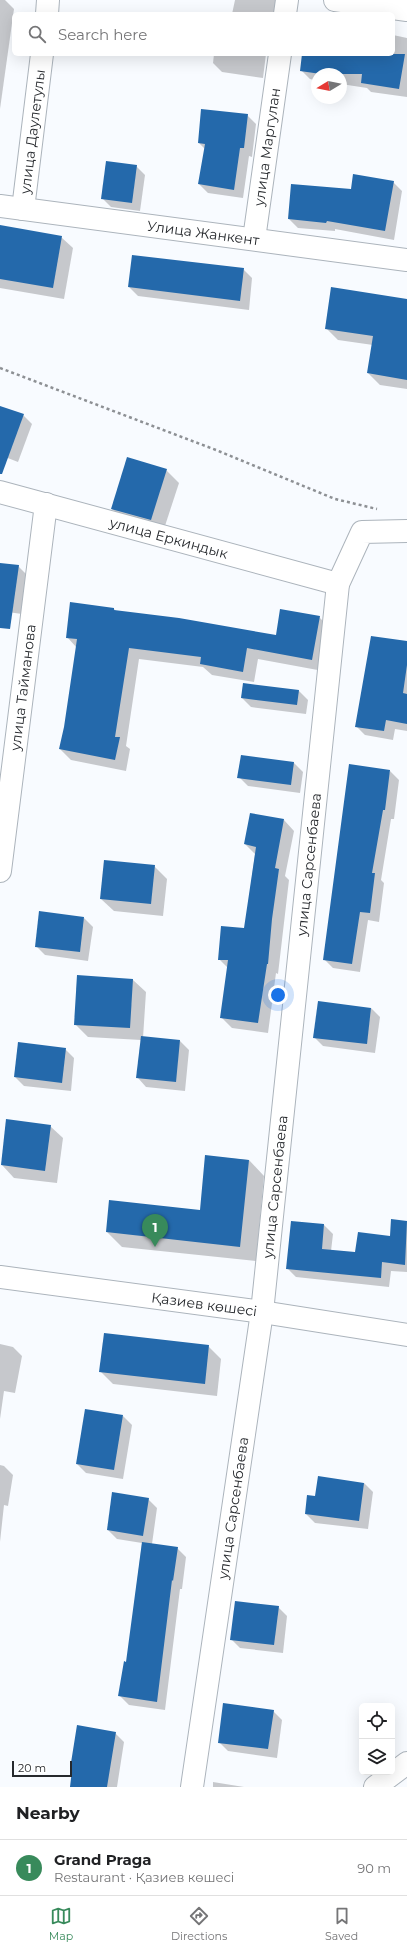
<!DOCTYPE html>
<meta charset="utf-8">
<style>
:root{--surface:#fff;--page:#f6f6f6;--text:#202124;--muted:#757577;--line:#e0e0e0;--accent:#388a5b}
body{margin:0;font-family:Montserrat,sans-serif;background:var(--page);color:var(--text)}
.controls{position:absolute;right:12px;bottom:12px;display:grid;overflow:hidden;border-radius:6px;box-shadow:0 4px 16px #0002}
.controls button{width:36px;height:36px;display:grid;place-items:center;padding:0;border:0;border-bottom:1px solid var(--line);background:var(--surface);color:var(--text);font:20px sans-serif}
.compass{position:absolute;left:311px;top:68px;width:36px;height:36px;border-radius:50%;background:var(--surface);box-shadow:0 4px 16px #0002;rotate:260deg}
.scale{position:absolute;left:12px;bottom:10px;width:60px;box-sizing:border-box;padding-left:4px;border:2px solid #26292d;border-top:0;font-size:11px;line-height:14px;white-space:nowrap;color:#26292d;-webkit-text-stroke:3px #fff;paint-order:stroke}
.you{position:absolute;left:278px;top:995px;width:14px;height:14px;margin:-10px;border:3px solid #fff;border-radius:50%;background:#1a73e8;box-shadow:0 0 0 6px #1a73e833}
.badge{display:grid;place-items:center;width:26px;height:26px;border-radius:50%;background:var(--accent);color:#fff;font-size:13px;font-weight:700}
.pin{position:absolute;translate:-50% -33px;filter:drop-shadow(0 1px 2px #0008)}
.pin::after{content:'';position:absolute;top:21px;width:14px;height:12px;background:inherit;clip-path:polygon(0 0,100% 0,50% 100%)}
.list{margin:0;padding:0;list-style:none}
h2{display:flex;justify-content:space-between;align-items:center;height:52px;margin:0;padding:0 16px;font-size:17px}
h2 small{font-size:13px;font-weight:400;color:var(--muted)}
.list li{display:grid;grid-template-columns:26px 1fr auto;gap:12px;align-items:center;box-sizing:border-box;height:56px;padding:0 16px;border-top:1px solid var(--line)}
.list b{display:block;font-size:15px;white-space:nowrap}
.list p{margin:0;font-size:13px;white-space:nowrap;color:var(--muted)}
.list em{font-size:13px;font-style:normal;color:var(--muted)}
.icon{flex:none;width:22px;height:22px;fill:none;stroke:currentColor;stroke-width:2;stroke-linecap:round;stroke-linejoin:round}
.map{position:relative;flex:none;width:407px;height:1787px;overflow:hidden}
.search{position:absolute;background:var(--surface);box-shadow:0 4px 16px #0002;left:12px;right:12px;top:12px;height:44px;display:flex;align-items:center;gap:10px;box-sizing:border-box;padding:0 14px;border-radius:6px;color:var(--muted);font-size:15px}
.sheet{height:108px;background:var(--surface)}
nav{display:flex;justify-content:space-around;align-items:center;box-sizing:border-box;height:56px;border-top:1px solid var(--line);background:var(--surface);font-size:11px;color:var(--muted)}
nav a{display:grid;justify-items:center;gap:2px}
nav .on{color:var(--accent)}
.map>svg:first-child{display:block}
.shadow{fill:#0003}
.building{fill:#2469ab}
.lines{fill:none;stroke-linecap:round;stroke-linejoin:round}
.minor-casing{stroke:#acb4bc;stroke-width:24}
.tertiary-casing{stroke:#acb4bc;stroke-width:24}
.path{stroke:#8d9094;stroke-width:2.5;stroke-dasharray:3 3;stroke-linecap:butt}
.minor{stroke:#fff;stroke-width:22}
.tertiary{stroke:#fff;stroke-width:22}
.labels{text-anchor:middle;stroke-width:4;stroke-linejoin:round;paint-order:stroke}
.street-label{font-size:14px;fill:#26292d;stroke:#fff}
</style>
<div class="map">
<svg width="407" height="1787" viewBox="0 0 407 1787">
<rect width="100%" height="100%" fill="#f8fbff"/>
<g class="shadow">
<polygon points="0,0 5,0 14,9 0,109"/>
<polygon points="235,0 280,0 278,14 232,14"/>
<polygon points="393,35 407,38 407,97 371,92 367,88 341,84 341,74 317,74 317,81 310,79 301,70 303,54 393,54"/>
<polygon points="214,54 266,54 263,78 222,72 213,63"/>
<polygon points="247,115 256,124 252,157 249,156 243,198 208,193 199,184 205,149 199,143"/>
<polygon points="136,166 145,175 140,211 111,207 102,198"/>
<polygon points="393,182 402,191 394,240 335,229 335,231 298,228 289,219 351,190"/>
<polygon points="0,226 61,237 73,248 64,299 0,288"/>
<polygon points="243,269 252,278 249,310 138,296 129,287"/>
<polygon points="407,300 407,389 380,385 368,373 373,345 338,340 326,328"/>
<polygon points="0,407 23,415 32,424 18,462 0,455"/>
<polygon points="166,470 179,483 163,532 125,522 112,509"/>
<polygon points="0,564 18,566 27,575 22,614 0,611"/>
<polygon points="114,609 116,611 277,636 319,617 330,628 323,671 258,659 254,682 212,675 203,667 139,659 126,746 130,749 126,771 71,760 60,749 65,727 77,648 67,637"/>
<polygon points="407,642 407,731 395,729 393,740 365,735 356,726"/>
<polygon points="299,691 308,700 306,714 251,707 242,698"/>
<polygon points="294,763 303,772 300,793 248,786 239,777"/>
<polygon points="390,771 399,780 394,819 391,819 381,880 384,883 379,922 368,920 360,972 333,968 324,959"/>
<polygon points="284,820 294,831 285,876 289,880 278,974 276,973 268,1033 232,1028 221,1017 228,968 219,959 245,929 255,854 245,844"/>
<polygon points="154,866 167,879 163,916 114,911 101,899"/>
<polygon points="84,918 93,927 88,961 45,955 36,946"/>
<polygon points="78,976 133,980 146,992 143,1038 180,1041 189,1050 185,1091 146,1087 138,1078 141,1040 88,1037 75,1024"/>
<polygon points="371,1008 380,1017 375,1053 323,1046 314,1037"/>
<polygon points="65,1049 74,1058 71,1091 24,1086 15,1077"/>
<polygon points="50,1126 63,1138 57,1183 14,1178 2,1165"/>
<polygon points="206,1156 249,1160 264,1176 256,1261 122,1247 107,1232 201,1211"/>
<polygon points="392,1221 407,1222 407,1272 391,1271 389,1287 296,1277 287,1268 292,1222 324,1225 333,1234 331,1251 356,1253 391,1237"/>
<polygon points="0,1344 13,1347 22,1356 15,1393 4,1391 0,1419"/>
<polygon points="208,1346 221,1359 217,1396 113,1384 100,1371"/>
<polygon points="123,1416 132,1425 123,1479 86,1473 77,1464"/>
<polygon points="0,1465 4,1466 13,1475 8,1506 4,1505 0,1542"/>
<polygon points="364,1483 373,1492 368,1529 315,1523 306,1514 316,1497"/>
<polygon points="148,1499 157,1508 152,1544 177,1548 186,1557 182,1589 180,1589 165,1710 129,1705 120,1696 127,1663 142,1543 117,1539 108,1530"/>
<polygon points="278,1607 287,1616 283,1653 240,1648 231,1639"/>
<polygon points="273,1711 282,1720 277,1758 228,1751 219,1742"/>
<polygon points="115,1733 124,1742 117,1787 71,1787 73,1771 71,1769"/>
<polygon points="213,1782 244,1787 213,1787"/>
</g>
<g class="building">
<polygon points="302,54 405,54 399,89 361,83 362,74 321,74 300,71"/>
<polygon points="201,109 248,114 244,148 240,148 234,190 198,184 205,144 198,143"/>
<polygon points="106,161 137,165 132,203 101,199"/>
<polygon points="353,174 394,181 385,231 327,221 326,223 288,219 291,184 351,189"/>
<polygon points="0,225 62,236 53,288 0,279"/>
<polygon points="132,255 244,268 240,301 128,287"/>
<polygon points="331,287 407,299 407,380 367,373 373,336 325,329"/>
<polygon points="0,406 24,414 2,474 0,474"/>
<polygon points="127,457 167,469 151,520 111,509"/>
<polygon points="0,563 19,565 10,629 0,628"/>
<polygon points="70,602 114,608 114,610 179,618 276,635 280,609 320,616 312,660 247,648 243,672 200,664 201,657 129,648 115,737 120,737 115,760 59,749 64,727 77,639 66,638"/>
<polygon points="371,636 407,641 407,665 403,693 407,694 407,724 386,720 384,731 355,727"/>
<polygon points="243,683 299,690 297,705 241,698"/>
<polygon points="241,755 294,762 291,785 237,778"/>
<polygon points="349,764 390,770 385,810 383,810 372,873 375,873 370,913 360,912 352,964 323,960"/>
<polygon points="250,813 284,819 275,868 279,869 272,919 268,964 267,964 258,1023 220,1018 228,960 218,960 221,926 244,928 256,847 244,844"/>
<polygon points="104,860 155,865 151,904 100,899"/>
<polygon points="39,911 84,917 80,952 35,947"/>
<polygon points="77,975 133,979 130,1028 74,1025"/>
<polygon points="318,1001 371,1008 367,1044 313,1038"/>
<polygon points="141,1036 180,1040 176,1082 136,1078"/>
<polygon points="18,1042 66,1048 62,1083 14,1077"/>
<polygon points="6,1119 51,1125 45,1171 1,1165"/>
<polygon points="205,1155 249,1160 240,1247 106,1232 109,1200 200,1210"/>
<polygon points="391,1219 407,1221 405,1265 382,1262 381,1278 286,1269 291,1221 324,1224 322,1249 355,1252 358,1232 390,1236"/>
<polygon points="104,1333 209,1345 205,1384 99,1372"/>
<polygon points="85,1409 123,1415 114,1470 76,1464"/>
<polygon points="318,1476 364,1483 359,1521 305,1514 307,1495 315,1496"/>
<polygon points="112,1492 149,1498 143,1536 107,1530"/>
<polygon points="142,1542 178,1547 173,1581 172,1580 157,1702 118,1696 124,1661 126,1662"/>
<polygon points="235,1601 279,1606 274,1645 230,1640"/>
<polygon points="223,1703 274,1710 268,1749 218,1743"/>
<polygon points="77,1725 116,1732 107,1787 70,1787 72,1770 70,1769"/>
</g>
<g class="lines">
<defs>
<g id="minor">
<polyline points="335,0 407,10"/>
<polyline points="47,14 48,0"/>
<polyline points="285,14 287,0"/>
<path id="s1" d="M0 206 407 260"/>
<path id="s2" d="M23 209 42 54"/>
<path id="s3" d="M254 239 280 54"/>
<path id="s4" d="M0 492 338 584"/>
<path id="s5" d="M0 871 46 504"/>
<path id="s6" d="M192 1787 262 1312 338 584 362 532 407 531"/>
<polyline points="375,1787 407,1763"/>
</g>
<g id="tertiary">
<path id="s7" d="M0 1277 262 1312 407 1335"/>
</g>
</defs>
<use href="#minor" class="minor-casing"/>
<use href="#tertiary" class="tertiary-casing"/>
<polyline class="path" points="0,368 216,450 335,499 377,509"/>
<use href="#minor" class="minor"/>
<use href="#tertiary" class="tertiary"/>
</g>
<g class="labels">
<g class="street-label">
<text dy="5" stroke="none"><textPath href="#s2" startOffset="78">улица Даулетулы</textPath></text>
<text dy="5" stroke="none"><textPath href="#s3" startOffset="93">улица Маргулан</textPath></text>
<text dy="5" stroke="none"><textPath href="#s1" startOffset="205">Улица Жанкент</textPath></text>
<text dy="5" stroke="none"><textPath href="#s4" startOffset="175">улица Еркиндык</textPath></text>
<text dy="5" stroke="none"><textPath href="#s5" startOffset="185">улица Тайманова</textPath></text>
<text dy="5" stroke="none"><textPath href="#s6" startOffset="930">улица Сарсенбаева</textPath></text>
<text dy="5" stroke="none"><textPath href="#s6" startOffset="606">улица Сарсенбаева</textPath></text>
<text dy="5" stroke="none"><textPath href="#s7" startOffset="206">Қазиев көшесі</textPath></text>
<text dy="5" stroke="none"><textPath href="#s6" startOffset="282">улица Сарсенбаева</textPath></text>
</g>
</g>
</svg>
<div class="controls">
<button><svg class="icon" aria-label="locate" viewBox="0 0 24 24"><circle cx="12" cy="12" r="6"/><path d="M12 2v4M12 18v4M2 12h4M18 12h4"/></svg></button>
<button><svg class="icon" aria-label="layers" viewBox="0 0 24 24"><path d="M12 4l9 5-9 5-9-5zM3 14l9 5 9-5"/></svg></button>
</div>
<svg class="compass" viewBox="-18 -18 36 36"><path d="M0-13l5 13h-10z" fill="#e53935"/><path d="M0 13l5-13h-10z" fill="#757577"/></svg>
<div class="scale">20 m</div>
<div class="you"></div>
<div class="pin badge" style="left:155px;top:1247px">1</div>
<div class="search"><svg class="icon" aria-label="search" viewBox="0 0 24 24"><circle cx="10" cy="10" r="6"/><path d="M15 15l6 6"/></svg>Search here</div>
</div>
<section class="sheet">
<h2>Nearby<small></small></h2>
<ul class="list">
<li><span class="badge">1</span><div><b>Grand Praga</b><p>Restaurant · Қазиев көшесі</p></div><em>90 m</em></li>
</ul>
</section>
<nav>
<a class="on"><svg class="icon" aria-label="map" viewBox="0 0 24 24"><path d="M3 6l6-2 6 2 6-2v14l-6 2-6-2-6 2zM9 4v14M15 6v14"/></svg>Map</a>
<a><svg class="icon" aria-label="directions" viewBox="0 0 24 24"><path d="M12 3l9 9-9 9-9-9zM9 14v-3h6M13 9l2 2-2 2"/></svg>Directions</a>
<a><svg class="icon" aria-label="saved" viewBox="0 0 24 24"><path d="M7 4h10v16l-5-4-5 4z"/></svg>Saved</a>
</nav>
